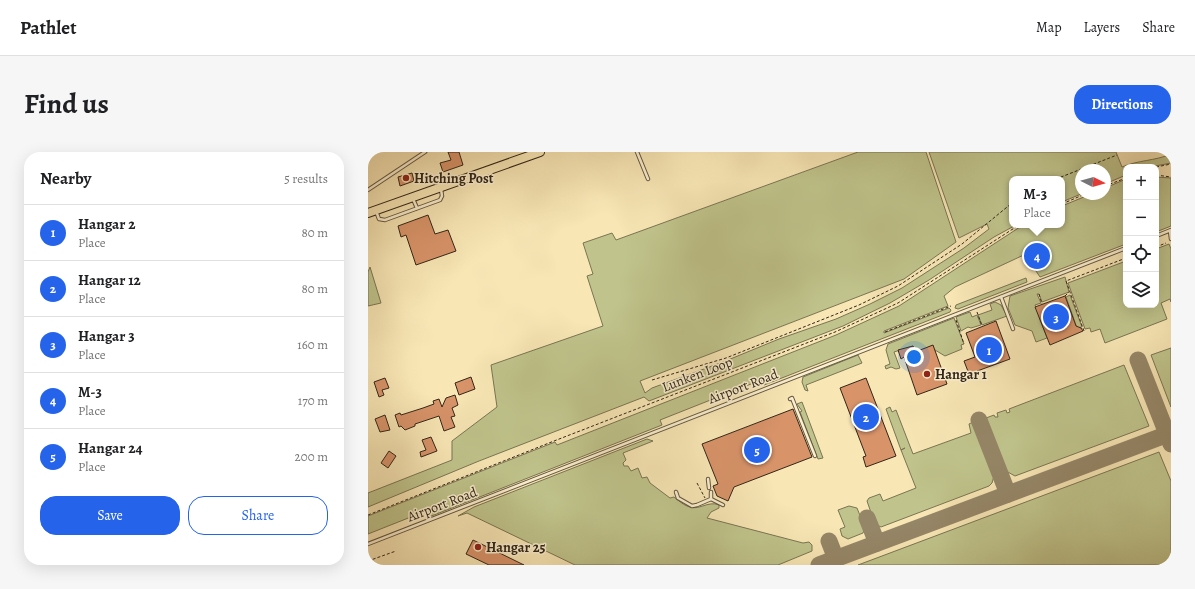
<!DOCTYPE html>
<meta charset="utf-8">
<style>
:root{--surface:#fff;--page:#f6f6f6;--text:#202124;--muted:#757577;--line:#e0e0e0;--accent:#2563eb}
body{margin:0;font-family:Alegreya,serif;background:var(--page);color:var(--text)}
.controls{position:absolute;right:12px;top:12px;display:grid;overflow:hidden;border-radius:8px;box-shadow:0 4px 16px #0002}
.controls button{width:36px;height:36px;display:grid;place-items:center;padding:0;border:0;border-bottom:1px solid var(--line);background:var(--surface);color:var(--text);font:20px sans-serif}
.compass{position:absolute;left:707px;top:12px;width:36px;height:36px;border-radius:50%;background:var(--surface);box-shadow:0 4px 16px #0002;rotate:96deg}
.you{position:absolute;left:546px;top:205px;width:14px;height:14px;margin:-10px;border:3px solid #fff;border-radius:50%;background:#1a73e8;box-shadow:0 0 0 6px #1a73e833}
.badge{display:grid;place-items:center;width:26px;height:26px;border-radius:50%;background:var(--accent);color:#fff;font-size:13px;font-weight:700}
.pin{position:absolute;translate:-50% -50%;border:2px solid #fff;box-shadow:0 1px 4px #0006}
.popup{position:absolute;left:641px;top:24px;width:56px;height:52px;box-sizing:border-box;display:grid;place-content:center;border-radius:8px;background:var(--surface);filter:drop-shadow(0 1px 3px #0005);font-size:13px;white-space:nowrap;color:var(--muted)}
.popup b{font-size:15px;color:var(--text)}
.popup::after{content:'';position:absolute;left:50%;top:100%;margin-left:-8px;border:8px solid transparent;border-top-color:var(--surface)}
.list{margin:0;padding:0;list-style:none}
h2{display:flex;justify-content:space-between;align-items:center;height:52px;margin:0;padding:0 16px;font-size:17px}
h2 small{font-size:13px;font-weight:400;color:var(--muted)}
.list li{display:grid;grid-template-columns:26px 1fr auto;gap:12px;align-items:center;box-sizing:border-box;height:56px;padding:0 16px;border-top:1px solid var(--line)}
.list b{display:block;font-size:15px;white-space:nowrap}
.list p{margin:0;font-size:13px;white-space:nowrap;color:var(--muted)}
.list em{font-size:13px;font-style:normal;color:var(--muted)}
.actions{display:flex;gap:8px;padding:12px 16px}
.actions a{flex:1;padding:9px 0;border:1px solid var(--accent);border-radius:16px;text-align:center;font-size:14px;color:var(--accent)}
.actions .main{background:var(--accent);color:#fff}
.icon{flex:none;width:22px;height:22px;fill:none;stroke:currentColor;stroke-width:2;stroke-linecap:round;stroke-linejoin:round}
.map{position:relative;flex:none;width:803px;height:413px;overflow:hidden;border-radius:16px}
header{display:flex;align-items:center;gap:24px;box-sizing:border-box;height:56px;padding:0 20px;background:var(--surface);border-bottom:1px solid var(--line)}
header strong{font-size:19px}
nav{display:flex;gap:22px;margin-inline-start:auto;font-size:14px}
.intro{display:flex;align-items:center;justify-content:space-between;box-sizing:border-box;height:96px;padding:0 24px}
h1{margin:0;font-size:28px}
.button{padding:10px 18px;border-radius:16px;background:var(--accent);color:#fff;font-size:14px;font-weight:700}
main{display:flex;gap:24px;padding:0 24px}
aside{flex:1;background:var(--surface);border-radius:16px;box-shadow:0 4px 16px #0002}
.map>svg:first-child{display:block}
.green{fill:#c0c48c;stroke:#797552}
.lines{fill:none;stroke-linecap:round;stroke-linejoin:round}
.taxiway{stroke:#958667;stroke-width:17}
.building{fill:#d89369;stroke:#322619}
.lane-casing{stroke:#645640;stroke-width:4.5}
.primary-casing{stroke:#322619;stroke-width:10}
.path{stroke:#322619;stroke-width:1;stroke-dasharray:3 2;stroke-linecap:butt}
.lane{stroke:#faefcf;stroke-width:2.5}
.primary{stroke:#f8e6b5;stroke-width:8}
.poi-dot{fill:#8f2418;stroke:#faefcf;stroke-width:1.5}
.labels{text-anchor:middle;stroke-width:3;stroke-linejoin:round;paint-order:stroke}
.poi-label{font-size:14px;font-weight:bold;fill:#322619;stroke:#faefcf;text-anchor:start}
.street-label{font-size:14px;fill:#322619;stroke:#faefcf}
</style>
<header>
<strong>Pathlet</strong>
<nav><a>Map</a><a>Layers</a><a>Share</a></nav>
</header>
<div class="intro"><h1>Find us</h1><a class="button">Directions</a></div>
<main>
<aside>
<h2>Nearby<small>5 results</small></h2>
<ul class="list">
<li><span class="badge">1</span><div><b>Hangar 2</b><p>Place</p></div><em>80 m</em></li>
<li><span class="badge">2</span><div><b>Hangar 12</b><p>Place</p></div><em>80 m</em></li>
<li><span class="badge">3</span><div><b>Hangar 3</b><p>Place</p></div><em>160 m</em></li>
<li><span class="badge">4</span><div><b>M-3</b><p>Place</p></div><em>170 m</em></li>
<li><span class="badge">5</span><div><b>Hangar 24</b><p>Place</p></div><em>200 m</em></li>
</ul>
<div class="actions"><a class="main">Save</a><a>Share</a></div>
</aside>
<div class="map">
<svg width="803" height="413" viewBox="0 0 803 413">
<rect width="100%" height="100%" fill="#f8e6b5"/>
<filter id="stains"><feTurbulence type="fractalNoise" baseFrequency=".005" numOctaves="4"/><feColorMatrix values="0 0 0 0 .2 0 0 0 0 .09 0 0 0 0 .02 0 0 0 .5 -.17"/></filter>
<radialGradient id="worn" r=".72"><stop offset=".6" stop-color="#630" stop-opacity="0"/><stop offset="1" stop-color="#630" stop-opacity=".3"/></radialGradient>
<g class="green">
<path d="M490 0H558L588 90 536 127 272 229 277 241 284 236 355 210 411 187 468 167 502 152 534 136 596 96 621 77 619 72 591 86 561 0H748L754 15C770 8 787 9 803 2V11L782 15H758V23L737 32V18H713V42L694 50V27H644V73H648L626 85 561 128 522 151 475 174 281 249 276 245 111 309 0 355V341L84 308V289L129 255 123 213 235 174 219 124 225 122 215 91 244 81 248 88Z"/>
<polygon points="788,25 803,26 803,74 788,80"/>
<polygon points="758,27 758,92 672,125 668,119 660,101 587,135 576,144 580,154 516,179 516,181 581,156 583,158 582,160 396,233 393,228 292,268 294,273 61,365 58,359 0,382 0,364 187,290 189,293 468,183 531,154 655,73 694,73 694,54 723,42 737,42 737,36"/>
<polygon points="801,92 803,97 803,150 802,147 793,151 799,167 737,191 732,177 723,180 722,176 717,177 700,131 758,109 758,153 788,153 788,97"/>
<polygon points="2,115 13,151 0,154 0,120"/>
<polygon points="697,125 701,140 674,150 671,142 669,142 673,151 667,153 679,186 668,190 664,179 647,173 640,156 642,144"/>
<polygon points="658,126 659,130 590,157 587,156 588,153"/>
<polygon points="702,143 714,175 709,176 698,145"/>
<polygon points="627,150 633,153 639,164 614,173 610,163 624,158 622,152"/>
<polygon points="602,160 604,165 609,163 613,173 603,176 600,175 593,179 588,165"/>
<polygon points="586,166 596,192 593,193 594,197 577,204 567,198 547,200 545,194 526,200 532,216 528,217 523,215 518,217 517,214 522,212 518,198 520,192"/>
<polygon points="803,196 803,255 783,203"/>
<polygon points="490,203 494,211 438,233 440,239 437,238 434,230 435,225"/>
<polygon points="756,213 781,274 647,324 638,319 618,266 626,263 627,265 630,265 629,261 638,258 639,261 642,260 641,257"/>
<polygon points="434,250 455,306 450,307 432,260 434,259 429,252"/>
<polygon points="522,255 524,260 528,258 545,302 603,281 601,272 605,270 626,324 624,331 621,334 513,375 507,372 499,349 501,346 512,342 515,349 548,336 533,298 537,296 533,298 518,257"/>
<path d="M279 287 285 289 255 301 258 308 255 311 256 314H260L263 319 270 316 274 326 279 325 282 331 302 346 306 345C310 348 314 352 319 354 330 360 340 348 351 353V356L343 360 339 366 435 391 441 390 444 393V399L410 413H207L99 361 90 364 106 355Z"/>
<polygon points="791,300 803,329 803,413 490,413"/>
<polygon points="481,354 489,356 497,376 495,381 480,387 474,384 472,377 477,375 470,358"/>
</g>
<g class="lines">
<g class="taxiway">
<polyline points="770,208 803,292"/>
<polyline points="611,268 640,342"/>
<polyline points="499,366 509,391"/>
<polyline points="461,389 468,407"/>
<polyline points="451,413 803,281"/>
</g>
</g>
<g class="building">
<polygon points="80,0 91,0 95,13 75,20 72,11 83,8"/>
<polygon points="44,21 46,29 32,34 30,25"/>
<polygon points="60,63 67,82 80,78 88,99 48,113 38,83 33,85 30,74"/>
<polygon points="668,91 677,114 671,117 662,93"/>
<polygon points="697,144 708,174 713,176 715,179 682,193 667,155"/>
<polygon points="628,169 642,207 601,222 596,209 607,205 598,181"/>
<polygon points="565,193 579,232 549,243 536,205 533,207 530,198 545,194 547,200"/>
<polygon points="103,225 107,237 91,243 87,231"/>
<polygon points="17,226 21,236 14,238 16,243 11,245 6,230"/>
<polygon points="498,226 528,304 498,315 495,305 498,304 472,236"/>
<polygon points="87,243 90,253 84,256 87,264 83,265 87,275 76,279 71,264 47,272 47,274 37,278 33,274 31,275 27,263 32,261 33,263 55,256 66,252 65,249 71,247 74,255 78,246"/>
<polygon points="425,257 444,305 366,335 360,349 349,344 345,334 350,332 334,292"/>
<polygon points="17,263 22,278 12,280 7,267"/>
<polygon points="63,285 69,299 53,305 52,300 58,298 54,288"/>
<polygon points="21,299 28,304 20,316 13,311"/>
<polygon points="105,388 156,413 121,413 98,402"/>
</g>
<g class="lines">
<defs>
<g id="lane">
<polyline points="269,0 280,27"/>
<polyline points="0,38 57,0"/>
<polyline points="45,47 49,56"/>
<polyline points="8,59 11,67 17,68 72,48 74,44 73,37"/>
<polyline points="802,79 803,87"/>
<polyline points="788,84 803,78"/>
<polyline points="633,145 645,177"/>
<polyline points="422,247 424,246 447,304"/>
<polyline points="340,327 341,336"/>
<polyline points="308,340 310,346 324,354 329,353 343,347 343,340"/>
<polyline points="343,347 355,353"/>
<polyline points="0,392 758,96"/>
</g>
<polyline id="primary" points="0,61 172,0"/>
</defs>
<use href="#lane" class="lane-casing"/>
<use href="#primary" class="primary-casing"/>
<g class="path">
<polyline points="802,0 803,1"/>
<polyline points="788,15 803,12"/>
<polyline points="788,23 803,25"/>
<polyline points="688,27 749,3"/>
<polyline points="737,34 758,26"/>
<polyline points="694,52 717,42"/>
<polyline points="788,95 798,91"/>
<polyline points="671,142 674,152"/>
<polyline points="697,144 701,140"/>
<polyline points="609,160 614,174"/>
<polyline points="588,168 596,192"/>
<polyline points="716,179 698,129 758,106"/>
<polyline points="517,180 583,154"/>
<polyline points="284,228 358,206 491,153 530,134 594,92 644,51"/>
<polyline points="329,331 337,346"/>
<polyline points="0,363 186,289 467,180 530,151 651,73"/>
<polyline points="0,409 28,399"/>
</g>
<use href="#lane" class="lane"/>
<use href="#primary" class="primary"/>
</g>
<g class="poi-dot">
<circle cx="38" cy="26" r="4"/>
<circle cx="559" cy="222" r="4"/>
<circle cx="110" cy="395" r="4"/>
</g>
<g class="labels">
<g class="poi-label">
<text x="46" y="31">Hitching Post</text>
<text x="567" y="227">Hangar 1</text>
<text x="118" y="400">Hangar 25</text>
</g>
<g class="street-label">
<text transform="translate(329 222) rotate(-21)" y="5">Lunken Loop</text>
<text transform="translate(375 234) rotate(-21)" y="5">Airport Road</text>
<text transform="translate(74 352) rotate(-21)" y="5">Airport Road</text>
</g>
</g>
<rect width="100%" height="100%" filter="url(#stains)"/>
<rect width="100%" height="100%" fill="url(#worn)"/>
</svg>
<div class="controls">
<button>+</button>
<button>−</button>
<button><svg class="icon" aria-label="locate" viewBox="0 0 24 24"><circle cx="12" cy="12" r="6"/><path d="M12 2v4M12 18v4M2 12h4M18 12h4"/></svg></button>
<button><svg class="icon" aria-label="layers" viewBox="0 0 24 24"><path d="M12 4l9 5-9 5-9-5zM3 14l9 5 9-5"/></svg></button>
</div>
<svg class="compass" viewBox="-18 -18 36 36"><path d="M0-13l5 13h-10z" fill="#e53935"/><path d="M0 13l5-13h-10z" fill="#757577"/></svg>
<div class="you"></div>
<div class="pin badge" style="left:621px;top:198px">1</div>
<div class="pin badge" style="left:498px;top:265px">2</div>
<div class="pin badge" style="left:688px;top:165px">3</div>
<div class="pin badge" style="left:669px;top:104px">4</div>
<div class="popup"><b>M-3</b>Place</div>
<div class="pin badge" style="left:389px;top:298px">5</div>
</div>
</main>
